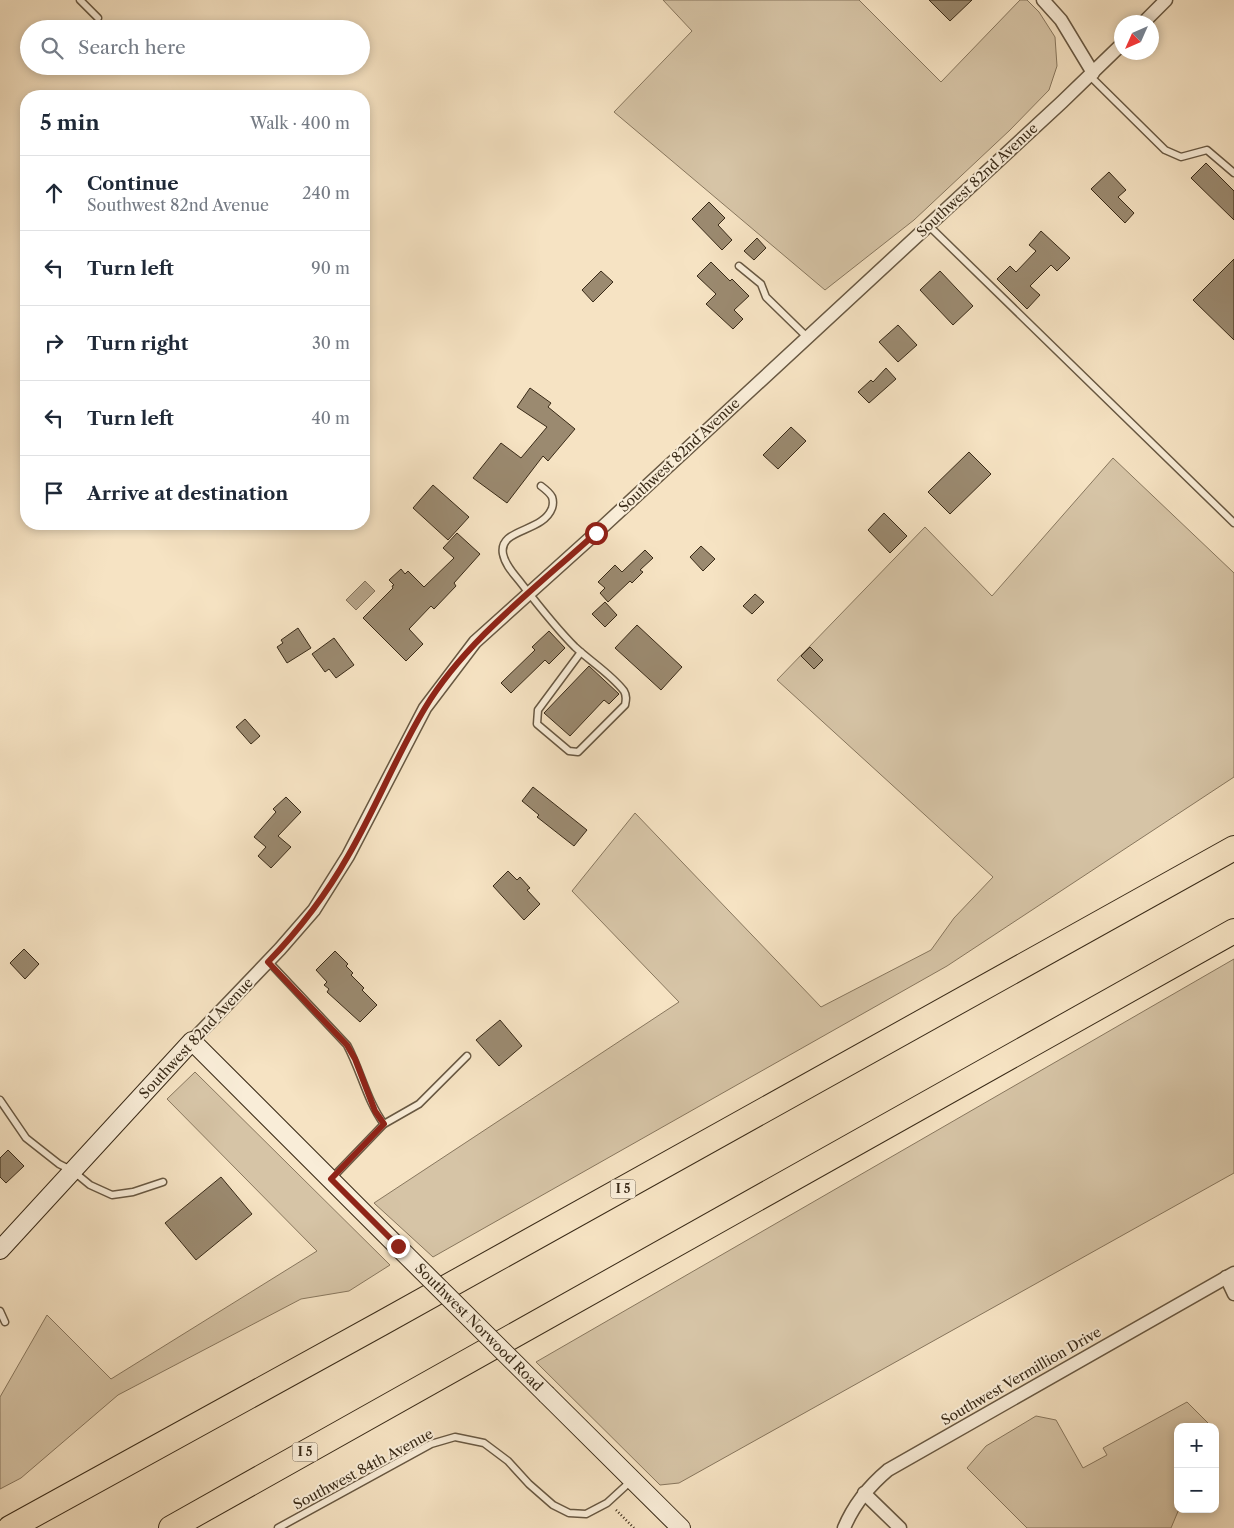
<!DOCTYPE html>
<meta charset="utf-8">
<style>
:root{--surface:#fff;--page:#f6f6f7;--text:#1f2937;--muted:#747a83;--line:#e0e1e3}
body{margin:0;font-family:"Libre Caslon Text",serif;background:var(--page);color:var(--text)}
.controls{position:absolute;right:15px;bottom:15px;display:grid;overflow:hidden;border-radius:10px;box-shadow:0 2px 8px #0003}
.controls button{width:45px;height:45px;display:grid;place-items:center;padding:0;border:0;border-bottom:1px solid var(--line);background:var(--surface);color:var(--text);font:25px sans-serif}
.compass{position:absolute;left:1114px;top:15px;width:45px;height:45px;border-radius:50%;background:var(--surface);box-shadow:0 2px 8px #0003;rotate:225deg}
.stop{position:absolute;width:15px;height:15px;margin:-11px;border:4px solid #8f2418;border-radius:50%;background:#fff}
.stop.end{background:#8f2418;border-color:#fff;box-shadow:0 1px 5px #0008}
.list{margin:0;padding:0;list-style:none}
h2{display:flex;justify-content:space-between;align-items:center;height:65px;margin:0;padding:0 20px;font-size:21px}
h2 small{font-size:16px;font-weight:400;color:var(--muted)}
.list li{display:grid;grid-template-columns:32px 1fr auto;gap:15px;align-items:center;box-sizing:border-box;height:75px;padding:0 20px;border-top:1px solid var(--line)}
.list b{display:block;font-size:19px;white-space:nowrap}
.list p{margin:0;font-size:16px;white-space:nowrap;color:var(--muted)}
.list em{font-size:16px;font-style:normal;color:var(--muted)}
.icon{flex:none;width:28px;height:28px;fill:none;stroke:currentColor;stroke-width:2;stroke-linecap:round;stroke-linejoin:round}
.map{position:relative;flex:none;width:1234px;height:1528px;overflow:hidden}
.search{position:absolute;background:var(--surface);box-shadow:0 2px 8px #0003;left:20px;top:20px;width:350px;height:55px;display:flex;align-items:center;gap:12px;box-sizing:border-box;padding:0 18px;border-radius:28px;color:var(--muted);font-size:19px}
.panel{position:absolute;background:var(--surface);box-shadow:0 2px 8px #0003;left:20px;top:90px;width:350px;height:440px;border-radius:20px}
.map>svg:first-child{display:block}
.green{fill:#d6c4a6;stroke:#88775e}
.water{fill:#b6a489;stroke:#84735b}
.building{fill:#9b8a70;stroke:#392a17}
.lines{fill:none;stroke-linecap:round;stroke-linejoin:round}
.lane-casing{stroke:#685842;stroke-width:9}
.street-casing{stroke:#685842;stroke-width:15}
.secondary-casing{stroke:#392a17;stroke-width:20}
.highway-casing{stroke:#392a17;stroke-width:26}
.path{stroke:#392a17;stroke-width:2.5;stroke-dasharray:1 2.5;stroke-linecap:butt}
.lane{stroke:#f9edd8;stroke-width:6}
.street{stroke:#f9edd8;stroke-width:12}
.secondary{stroke:#f9edd8;stroke-width:18}
.highway{stroke:#f6e3c3;stroke-width:24}
.secondary-bridge-casing{stroke:#392a17;stroke-width:20;stroke-linecap:butt}
.secondary-bridge{stroke:#f9edd8;stroke-width:18}
.route{stroke:#8f2418;stroke-width:6}
.labels{text-anchor:middle;stroke-width:4;stroke-linejoin:round;paint-order:stroke}
.shield{fill:#f9edd8;stroke:#736451;stroke-width:1}
.shield-label{font-size:12px;font-weight:bold;fill:#392a17}
.street-label{font-size:14px;fill:#392a17;stroke:#f9edd8}
</style>
<div class="map">
<svg width="1234" height="1528" viewBox="0 0 1234 1528">
<rect width="100%" height="100%" fill="#f6e3c3"/>
<filter id="stains"><feTurbulence type="fractalNoise" baseFrequency=".004" numOctaves="4"/><feColorMatrix values="0 0 0 0 .2 0 0 0 0 .09 0 0 0 0 .02 0 0 0 .5 -.17"/></filter>
<radialGradient id="worn" r=".72"><stop offset=".6" stop-color="#630" stop-opacity="0"/><stop offset="1" stop-color="#630" stop-opacity=".3"/></radialGradient>
<g class="green">
<polygon points="663,0 859,0 941,82 1020,0 1027,0 1039,12 1055,37 1057,66 1049,90 1010,130 914,220 825,290 614,112 692,31"/>
<polygon points="1113,458 1234,573 1234,777 947,966 433,1257 374,1203 679,1002 572,891 635,813 821,1007 931,950 954,918 993,877 777,680 925,527 992,596"/>
<polygon points="1234,959 1234,1173 679,1483 660,1485 536,1362"/>
<polygon points="195,1072 390,1265 349,1291 301,1299 118,1395 21,1478 0,1489 0,1397 47,1315 111,1379 317,1251 167,1099"/>
<polygon points="1187,1402 1212,1427 1178,1427 1179,1509 1171,1528 1027,1528 967,1468 986,1446 1036,1416 1056,1420 1083,1468 1107,1455 1103,1448"/>
</g>
<polygon class="water" points="365,581 375,591 356,610 346,600"/>
<g class="building">
<polygon points="929,0 972,0 950,21"/>
<polygon points="1206,163 1234,191 1234,220 1191,178"/>
<polygon points="1109,172 1126,190 1118,197 1134,213 1125,223 1091,189"/>
<polygon points="709,202 725,218 718,225 732,240 722,250 692,219"/>
<polygon points="1041,231 1070,258 1057,271 1051,265 1030,286 1040,295 1027,309 997,279 1010,266 1016,272 1036,251 1029,245"/>
<polygon points="757,238 766,248 754,260 744,251"/>
<polygon points="1234,259 1234,340 1193,300"/>
<polygon points="711,262 730,281 732,279 749,296 734,310 743,319 733,329 706,304 716,294 697,276"/>
<polygon points="601,271 613,282 593,302 582,290"/>
<polygon points="940,271 973,306 953,325 920,290"/>
<polygon points="898,325 917,345 898,362 879,342"/>
<polygon points="886,368 896,379 869,403 858,392 871,380 873,382"/>
<polygon points="530,388 551,403 548,407 575,429 548,461 543,456 507,503 473,478 501,443 521,458 547,427 517,407"/>
<polygon points="791,427 806,441 778,469 763,455"/>
<polygon points="969,452 991,474 950,514 928,492"/>
<polygon points="433,485 469,517 448,540 413,508"/>
<polygon points="884,513 907,536 890,553 868,530"/>
<polygon points="457,533 480,554 454,583 456,586 434,609 431,606 409,629 423,644 406,661 363,618 393,588 392,586 394,585 389,580 401,569 405,574 408,571 424,587 454,558 443,548"/>
<polygon points="701,546 715,559 703,571 690,557"/>
<polygon points="645,550 653,558 640,570 643,572 632,583 630,581 608,602 600,593 605,588 598,582 615,565 622,572"/>
<polygon points="755,594 764,602 752,614 743,606"/>
<polygon points="605,602 617,615 605,627 592,614"/>
<polygon points="637,625 682,667 661,690 615,648"/>
<polygon points="298,628 311,648 287,663 277,647 283,643 281,640"/>
<polygon points="549,631 565,648 549,664 545,660 511,693 501,683 535,650 532,647"/>
<polygon points="334,638 354,665 336,678 329,669 325,672 312,654"/>
<polygon points="810,647 823,660 814,669 801,656"/>
<polygon points="589,666 619,694 609,704 604,700 570,736 544,713"/>
<polygon points="245,719 260,736 251,744 236,727"/>
<polygon points="533,787 587,830 574,846 537,817 539,815 522,801"/>
<polygon points="286,797 301,812 278,836 291,847 271,868 258,856 266,847 254,837 276,812 273,809"/>
<polygon points="508,871 517,880 520,877 530,888 527,890 540,904 524,920 493,886"/>
<polygon points="24,949 39,964 25,979 10,963"/>
<polygon points="335,951 348,964 346,966 353,973 351,975 364,988 362,990 377,1005 360,1022 327,992 329,989 324,985 327,982 316,970"/>
<polygon points="500,1020 522,1046 499,1066 476,1040"/>
<polygon points="8,1150 24,1166 6,1183 0,1177 0,1158"/>
<polygon points="221,1177 252,1214 196,1260 165,1223"/>
</g>
<g class="lines">
<defs>
<g id="lane">
<polyline points="80,0 98,18"/>
<polyline points="1090,76 1165,150 1181,157 1207,150 1234,173"/>
<polyline points="928,225 1234,523"/>
<polyline points="739,266 761,284 766,297 807,337"/>
<path d="M541 486C545 489 550 493 552 497 553 500 553 505 552 508 543 533 498 528 503 554 505 565 514 574 521 583 538 605 556 628 575 647 590 661 612 675 624 691 627 696 626 700 625 705L578 752 569 751 537 724 538 710 581 652"/>
<path d="M268 961 347 1045C361 1071 367 1101 384 1124"/>
<polyline points="0,1100 26,1138 59,1164 73,1171 90,1185 112,1195 133,1192 163,1182"/>
<polyline points="332,1178 384,1124 419,1104 467,1056"/>
<polyline points="0,1311 5,1322"/>
<polyline points="278,1528 431,1444 455,1437 484,1443 508,1461 529,1484 553,1505 569,1513 586,1514 607,1503 631,1481"/>
</g>
<g id="street">
<polyline points="1043,0 1061,20 1093,73"/>
<polyline points="1144,22 1166,0"/>
<polyline points="192,1041 280,949 314,910 348,856 425,708 475,642 596,533 1062,102 1122,44"/>
<polyline points="1226,1277 1234,1294"/>
<polyline points="864,1493 900,1528"/>
<path d="M844 1528C854 1504 869 1486 888 1470L1234 1273"/>
</g>
<g id="secondary">
<polyline points="0,1250 192,1041 398,1247"/>
<polyline points="547,1395 681,1528"/>
</g>
<g id="highway">
<polyline points="10,1528 382,1323 1234,848"/>
<polyline points="171,1528 1234,931"/>
</g>
</defs>
<use href="#lane" class="lane-casing"/>
<use href="#street" class="street-casing"/>
<use href="#secondary" class="secondary-casing"/>
<use href="#highway" class="highway-casing"/>
<polyline class="path" points="616,1510 634,1528"/>
<use href="#lane" class="lane"/>
<use href="#street" class="street"/>
<use href="#secondary" class="secondary"/>
<use href="#highway" class="highway"/>
<defs>
<polyline id="secondary-bridge" points="398,1247 547,1395"/>
</defs>
<use href="#secondary-bridge" class="secondary-bridge-casing"/>
<use href="#secondary-bridge" class="secondary-bridge"/>
</g>
<g class="lines">
<path class="route" d="M398 1246 331 1179 384 1124 375 1111 355 1059 347 1045 268 962C299 930 326 895 348 856 376 808 396 756 425 708 465 641 538 586 596 533"/>
</g>
<g class="labels">
<g class="shield">
<rect x="610.5" y="1179.5" width="25" height="19" rx="4"/>
<rect x="292.5" y="1442.5" width="25" height="19" rx="4"/>
</g>
<g class="shield-label">
<text x="623" y="1193">I 5</text>
<text x="305" y="1456">I 5</text>
</g>
<g class="street-label">
<text transform="translate(977 180) rotate(-43)" y="5">Southwest 82nd Avenue</text>
<text transform="translate(679 455) rotate(-43)" y="5">Southwest 82nd Avenue</text>
<text transform="translate(196 1038) rotate(-47)" y="5">Southwest 82nd Avenue</text>
<text transform="translate(479 1327) rotate(45)" y="5">Southwest Norwood Road</text>
<text transform="translate(1021 1376) rotate(-30)" y="5">Southwest Vermillion Drive</text>
<text transform="translate(363 1469) rotate(-28)" y="5">Southwest 84th Avenue</text>
</g>
</g>
<rect width="100%" height="100%" filter="url(#stains)"/>
<rect width="100%" height="100%" fill="url(#worn)"/>
</svg>
<div class="controls">
<button>+</button>
<button>−</button>
</div>
<svg class="compass" viewBox="-18 -18 36 36"><path d="M0-13l5 13h-10z" fill="#e53935"/><path d="M0 13l5-13h-10z" fill="#747a83"/></svg>
<div class="stop" style="left:596px;top:533px"></div>
<div class="stop end" style="left:398px;top:1246px"></div>
<div class="search"><svg class="icon" aria-label="search" viewBox="0 0 24 24"><circle cx="10" cy="10" r="6"/><path d="M15 15l6 6"/></svg>Search here</div>
<section class="panel">
<h2>5 min<small>Walk · 400 m</small></h2>
<ul class="list">
<li><svg class="icon" aria-label="ahead" viewBox="0 0 24 24"><path d="M12 20V5M6 11l6-6 6 6"/></svg><div><b>Continue</b><p>Southwest 82nd Avenue</p></div><em>240 m</em></li>
<li><svg class="icon" aria-label="left" viewBox="0 0 24 24"><path d="M17 20v-9H6M10 6l-5 5 5 5"/></svg><div><b>Turn left</b></div><em>90 m</em></li>
<li><svg class="icon" aria-label="right" viewBox="0 0 24 24"><path d="M7 20v-9h11M14 6l5 5-5 5"/></svg><div><b>Turn right</b></div><em>30 m</em></li>
<li><svg class="icon" aria-label="left" viewBox="0 0 24 24"><path d="M17 20v-9H6M10 6l-5 5 5 5"/></svg><div><b>Turn left</b></div><em>40 m</em></li>
<li><svg class="icon" aria-label="arrive" viewBox="0 0 24 24"><path d="M6 21V4h12l-3 4 3 4H6"/></svg><div><b>Arrive at destination</b></div></li>
</ul>
</section>
</div>
